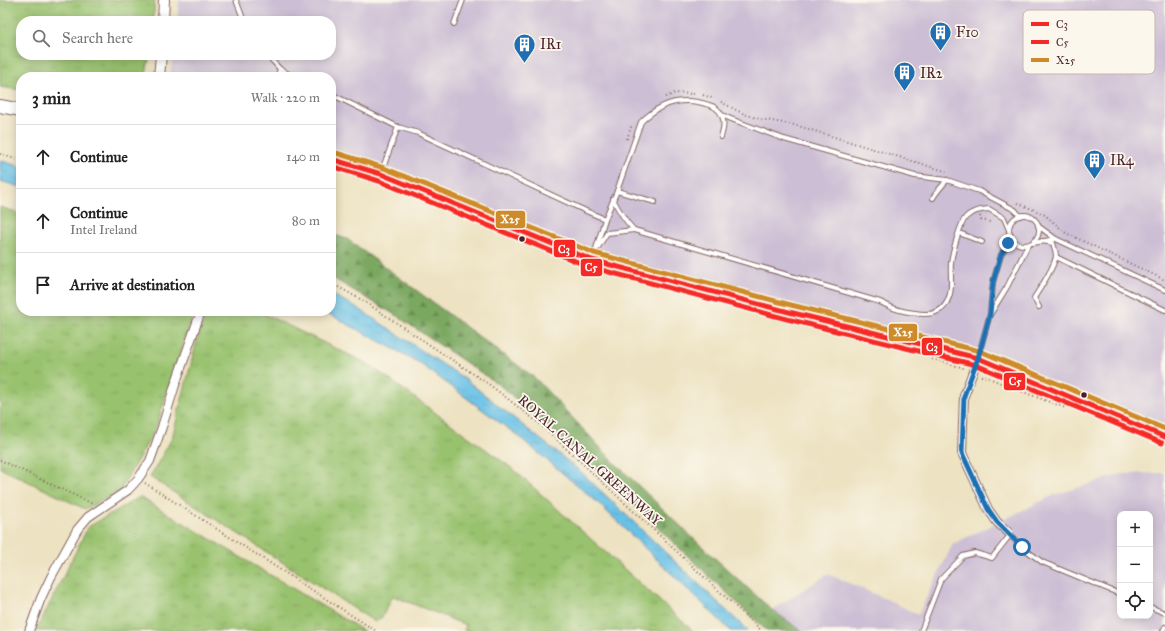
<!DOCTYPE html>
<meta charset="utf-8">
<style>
:root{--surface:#fff;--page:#f2f2f2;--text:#222;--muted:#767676;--line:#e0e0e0}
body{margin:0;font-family:"IM FELL Great Primer",serif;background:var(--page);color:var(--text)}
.controls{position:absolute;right:12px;bottom:12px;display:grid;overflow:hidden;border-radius:8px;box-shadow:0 2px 10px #0003}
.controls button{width:36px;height:36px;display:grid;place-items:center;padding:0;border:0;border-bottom:1px solid var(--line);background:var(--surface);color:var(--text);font:20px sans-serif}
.stop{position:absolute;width:12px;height:12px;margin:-9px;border:3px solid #1f6fb2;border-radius:50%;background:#fff}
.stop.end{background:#1f6fb2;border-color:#fff;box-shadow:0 1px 4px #0008}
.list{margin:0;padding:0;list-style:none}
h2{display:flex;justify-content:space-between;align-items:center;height:52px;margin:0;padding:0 16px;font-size:17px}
h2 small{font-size:13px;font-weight:400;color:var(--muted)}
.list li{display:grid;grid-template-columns:26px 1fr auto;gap:12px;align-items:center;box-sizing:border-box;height:64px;padding:0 16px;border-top:1px solid var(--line)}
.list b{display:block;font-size:15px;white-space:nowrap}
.list p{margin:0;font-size:13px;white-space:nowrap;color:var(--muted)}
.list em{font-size:13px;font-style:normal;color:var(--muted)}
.icon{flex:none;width:22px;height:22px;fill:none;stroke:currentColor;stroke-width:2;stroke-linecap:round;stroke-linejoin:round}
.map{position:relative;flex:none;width:1165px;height:631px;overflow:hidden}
.search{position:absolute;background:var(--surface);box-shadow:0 2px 10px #0003;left:16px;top:16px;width:320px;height:44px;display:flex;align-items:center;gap:10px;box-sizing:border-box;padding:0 14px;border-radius:16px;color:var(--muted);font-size:15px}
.panel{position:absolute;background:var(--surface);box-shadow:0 2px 10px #0003;left:16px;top:72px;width:320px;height:244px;border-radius:16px}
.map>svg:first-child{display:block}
.industrial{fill:#ccbed4;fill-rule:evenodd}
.grass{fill:url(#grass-tufts);stroke:#72704c}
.forest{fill:url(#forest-firs);stroke:#626446}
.water{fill:url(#water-ripples);stroke:#5a7088}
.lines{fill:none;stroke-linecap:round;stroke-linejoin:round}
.service-casing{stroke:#836360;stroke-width:6}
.minor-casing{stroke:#836360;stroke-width:10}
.tertiary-casing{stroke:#836360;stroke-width:12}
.secondary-casing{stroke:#836360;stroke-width:14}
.path{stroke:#836360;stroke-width:2;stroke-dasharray:1 3;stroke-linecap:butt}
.service{stroke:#fff;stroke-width:4}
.minor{stroke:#fff;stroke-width:8}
.tertiary{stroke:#fff;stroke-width:10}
.secondary{stroke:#fff;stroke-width:12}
.bus-1-casing{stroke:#fbf7ec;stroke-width:8}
.bus-2-casing{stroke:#fbf7ec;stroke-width:8}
.bus-3-casing{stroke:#fbf7ec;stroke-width:8}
.bus-1{stroke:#f52a26;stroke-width:5}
.bus-2{stroke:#f52a26;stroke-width:5}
.bus-3{stroke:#cd8b2c;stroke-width:5}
.route{stroke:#1f6fb2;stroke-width:5}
.bus-dot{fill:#4a1f2b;stroke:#fbf7ec;stroke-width:1.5}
.labels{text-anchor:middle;stroke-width:3.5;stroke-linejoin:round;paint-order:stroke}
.poi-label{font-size:14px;fill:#4a1f2b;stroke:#fbf7ec;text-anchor:start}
.street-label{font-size:14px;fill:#4a1f2b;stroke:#fbf7ec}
.key{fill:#fbf7ec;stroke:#c6b6b2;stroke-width:1}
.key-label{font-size:11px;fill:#4a1f2b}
.line-badge{stroke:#fbf7ec;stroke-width:1.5}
.badge-label{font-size:11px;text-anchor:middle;font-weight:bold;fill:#fff}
</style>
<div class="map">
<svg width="1165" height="631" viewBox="0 0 1165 631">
<defs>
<pattern id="grass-tufts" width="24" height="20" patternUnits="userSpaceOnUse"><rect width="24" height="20" fill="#99c26e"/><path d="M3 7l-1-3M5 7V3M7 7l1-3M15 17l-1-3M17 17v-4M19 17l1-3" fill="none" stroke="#85a65f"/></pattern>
<pattern id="forest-firs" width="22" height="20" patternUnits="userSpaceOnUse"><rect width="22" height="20" fill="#7aa861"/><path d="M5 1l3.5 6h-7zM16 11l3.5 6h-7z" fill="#668850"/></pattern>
<pattern id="water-ripples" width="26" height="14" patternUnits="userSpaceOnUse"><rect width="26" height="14" fill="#69c1e6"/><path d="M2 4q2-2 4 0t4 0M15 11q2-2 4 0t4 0" fill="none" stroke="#5da5c5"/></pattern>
</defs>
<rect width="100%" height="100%" fill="#fbf7ec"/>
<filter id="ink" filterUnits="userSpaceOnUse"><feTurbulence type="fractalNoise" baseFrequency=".025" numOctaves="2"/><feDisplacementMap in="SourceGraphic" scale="8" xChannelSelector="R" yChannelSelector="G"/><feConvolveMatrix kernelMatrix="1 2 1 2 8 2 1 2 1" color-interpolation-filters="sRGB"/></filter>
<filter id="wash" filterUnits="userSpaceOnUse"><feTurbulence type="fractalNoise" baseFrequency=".012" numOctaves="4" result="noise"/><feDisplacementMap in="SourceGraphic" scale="16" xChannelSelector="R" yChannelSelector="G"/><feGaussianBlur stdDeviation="0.9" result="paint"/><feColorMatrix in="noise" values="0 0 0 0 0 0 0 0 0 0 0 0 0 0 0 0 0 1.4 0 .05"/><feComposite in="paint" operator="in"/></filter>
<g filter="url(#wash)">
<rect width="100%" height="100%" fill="#ede2c1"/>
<g class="industrial">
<polygon points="179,0 1165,0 1165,425 1022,371 591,263 331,160 331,77 170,77 173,55 331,55 331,21 177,21"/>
<path d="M1161 473H1165V631H802L772 610 828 574 893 602 918 615 953 544 1054 495 1122 474ZM1120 514H1150V616H1120Z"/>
</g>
<g class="grass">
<polygon points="0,0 155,0 153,21 21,21 21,55 150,55 146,73 144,77 21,77 21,90 0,87"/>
<polygon points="0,207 21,214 21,311 194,311 155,430 120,491 85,509 0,468"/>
<polygon points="209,311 258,311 368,364 513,469 693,631 464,631 466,625 393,596 382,617 375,622 150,477 172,438 199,332"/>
<polygon points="140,497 364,631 36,631 88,527"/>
</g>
<polygon class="forest" points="331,234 347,239 535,378 613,461 695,540 772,610 802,631 767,631 583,457 502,387 397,316 331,277"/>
<g class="water">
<polygon points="0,160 21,167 21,187 0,181"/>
<polygon points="331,294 356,307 465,379 580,471 748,631 731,631 596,501 518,436 418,362 323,311 331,311"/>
</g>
</g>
<g filter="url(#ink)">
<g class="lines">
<defs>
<g id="service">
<polyline points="236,0 244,21"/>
<polyline points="454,24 463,0"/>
<polyline points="267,55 280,69 294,77"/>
<polyline points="277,77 280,69"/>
<polyline points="331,94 398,127 381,173"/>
<polyline points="722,115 731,119 784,139 915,176 947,180 979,191 1015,210 1020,216"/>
<path d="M398 127 418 133 586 211 605 219 617 191 641 122C660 103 683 96 709 105 714 106 720 110 722 116 725 123 723 130 721 137"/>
<polyline points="617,191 655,202"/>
<path d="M933 198C937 191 942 186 947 180"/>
<path d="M613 199C619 211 625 221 634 230L880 302C894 309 900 311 915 313 930 316 944 313 949 297 953 287 950 274 951 263 952 254 960 223 966 217 972 211 981 210 989 209L1004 218 1009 230"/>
<circle cx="1024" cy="230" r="15"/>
<polyline points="1038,226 1056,239 1165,290"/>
<polyline points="959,233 982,242"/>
<polyline points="1033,243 1056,239"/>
<polyline points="597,249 607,233 634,230"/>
<polyline points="594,255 605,219"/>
<polyline points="1056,257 1165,310"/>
<path d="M1039 307 1034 298C1041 287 1054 268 1056 256 1056 251 1054 247 1053 243L1042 241"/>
<polyline points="991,313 1007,287 1028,245"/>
<polyline points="978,357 990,314 993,282 1001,255 1008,243 1010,234"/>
<polyline points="1010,535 1022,547 1042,562 1120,594"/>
<polyline points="1150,607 1165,613"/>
<polyline points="921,631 941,579 963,556 975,553 992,558 1010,535 1008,532"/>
<polyline points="1163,631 1165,627"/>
</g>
<g id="minor">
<polyline points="978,358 964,396 962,453 988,509 997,522 1008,532"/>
<polyline points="29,631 41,598 51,577 77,530 88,517 128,490 138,479 150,461 162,427 175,385 201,311"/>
</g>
<g id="tertiary">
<polyline points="163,21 164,0"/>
<polyline points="159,77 161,55"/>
</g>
<g id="secondary">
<polyline points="0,106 21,110"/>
<polyline points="331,159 381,174 592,260 789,312 978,358 1165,437"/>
</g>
</defs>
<use href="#service" class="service-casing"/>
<use href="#minor" class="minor-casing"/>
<use href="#tertiary" class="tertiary-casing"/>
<use href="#secondary" class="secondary-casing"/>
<g class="path">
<polyline points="703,95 712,98"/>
<polyline points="666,97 675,93 697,94"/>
<polyline points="721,102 744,114 760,119 795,125 948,172"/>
<polyline points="627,139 632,124"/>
<polyline points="0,154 21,161"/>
<polyline points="1018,203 1045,215 1066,233 1165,280"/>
<polyline points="980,216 981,220 990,222"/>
<polyline points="331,283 362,300 490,385 540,424 762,631"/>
<polyline points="932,359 962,367 965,370"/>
<polyline points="981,376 984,376 1015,389 1066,408"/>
<polyline points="0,460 93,504"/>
<polyline points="145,483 376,631"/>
</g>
<use href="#service" class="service"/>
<use href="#minor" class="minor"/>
<use href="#tertiary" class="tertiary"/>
<use href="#secondary" class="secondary"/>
<defs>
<polyline id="bus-1" points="331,159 381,174 592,260 789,312 978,358 1165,437"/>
<polyline id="bus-2" points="331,166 379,181 590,267 787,319 976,365 1162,443"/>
<polyline id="bus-3" points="333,152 384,168 594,253 791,305 980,351 1165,429"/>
</defs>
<use href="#bus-1" class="bus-1-casing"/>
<use href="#bus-2" class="bus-2-casing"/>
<use href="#bus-3" class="bus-3-casing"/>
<use href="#bus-1" class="bus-1"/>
<use href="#bus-2" class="bus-2"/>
<use href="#bus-3" class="bus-3"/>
</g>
</g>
<g class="lines" filter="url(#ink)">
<polyline class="route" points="1008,243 1001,255 993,282 990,314 978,358 964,396 962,453 988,509 997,522 1022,547"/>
</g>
<defs>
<symbol id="building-pin" viewBox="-11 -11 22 30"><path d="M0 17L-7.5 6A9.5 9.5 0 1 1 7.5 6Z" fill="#1f6fb2" stroke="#fbf7ec"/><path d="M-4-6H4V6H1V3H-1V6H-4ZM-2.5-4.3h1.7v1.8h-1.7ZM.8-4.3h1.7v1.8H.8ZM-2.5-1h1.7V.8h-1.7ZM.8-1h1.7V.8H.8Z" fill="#fff"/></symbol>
</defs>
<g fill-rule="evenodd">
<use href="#building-pin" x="928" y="20" width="25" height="34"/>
<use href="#building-pin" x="512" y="32" width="25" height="34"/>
<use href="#building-pin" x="892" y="60" width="25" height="34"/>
<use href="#building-pin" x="1082" y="148" width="25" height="34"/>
</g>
<g class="bus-dot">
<circle cx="522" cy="239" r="3.5"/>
<circle cx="1084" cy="395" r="3.5"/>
</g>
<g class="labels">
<g class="poi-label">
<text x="956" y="37">F10</text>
<text x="540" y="49">IR1</text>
<text x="920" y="78">IR2</text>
<text x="1110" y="165">IR4</text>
</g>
<g class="street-label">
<text transform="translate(590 460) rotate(42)" y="5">ROYAL CANAL GREENWAY</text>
</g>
</g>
<rect x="1023" y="10" width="132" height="64" rx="6" class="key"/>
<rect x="1031" y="22" width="18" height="4" fill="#f52a26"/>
<rect x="1031" y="40" width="18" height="4" fill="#f52a26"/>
<rect x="1031" y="58" width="18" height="4" fill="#cd8b2c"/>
<g class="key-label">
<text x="1056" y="28">C3</text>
<text x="1056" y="46">C5</text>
<text x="1056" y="64">X25</text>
</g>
<g class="line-badge">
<rect x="495" y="210" width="31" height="19" rx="4" fill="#cd8b2c"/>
<rect x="553" y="239" width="23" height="19" rx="4" fill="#f52a26"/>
<rect x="580" y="258" width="23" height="19" rx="4" fill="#f52a26"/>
<rect x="888" y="323" width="30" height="19" rx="4" fill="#cd8b2c"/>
<rect x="921" y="337" width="22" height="19" rx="4" fill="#f52a26"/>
<rect x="1003" y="372" width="23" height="19" rx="4" fill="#f52a26"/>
</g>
<g class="badge-label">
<text x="510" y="223">X25</text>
<text x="564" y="253">C3</text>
<text x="591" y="271">C5</text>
<text x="903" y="336">X25</text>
<text x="932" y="351">C3</text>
<text x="1015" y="385">C5</text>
</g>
</svg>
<div class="controls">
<button>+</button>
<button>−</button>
<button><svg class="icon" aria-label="locate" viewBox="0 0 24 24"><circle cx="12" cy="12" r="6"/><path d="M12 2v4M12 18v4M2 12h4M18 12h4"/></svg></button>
</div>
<div class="stop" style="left:1022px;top:547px"></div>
<div class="stop end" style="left:1008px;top:243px"></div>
<div class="search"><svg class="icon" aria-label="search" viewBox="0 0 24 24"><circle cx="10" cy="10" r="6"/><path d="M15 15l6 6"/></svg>Search here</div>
<section class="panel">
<h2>3 min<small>Walk · 220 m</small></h2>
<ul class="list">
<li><svg class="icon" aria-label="ahead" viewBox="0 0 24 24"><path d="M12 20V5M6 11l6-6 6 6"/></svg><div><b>Continue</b></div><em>140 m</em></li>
<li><svg class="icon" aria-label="ahead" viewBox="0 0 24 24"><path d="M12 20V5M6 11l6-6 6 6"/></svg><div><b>Continue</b><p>Intel Ireland</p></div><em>80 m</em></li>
<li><svg class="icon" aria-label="arrive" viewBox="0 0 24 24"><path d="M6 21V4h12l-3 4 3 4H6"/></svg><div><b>Arrive at destination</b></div></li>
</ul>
</section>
</div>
